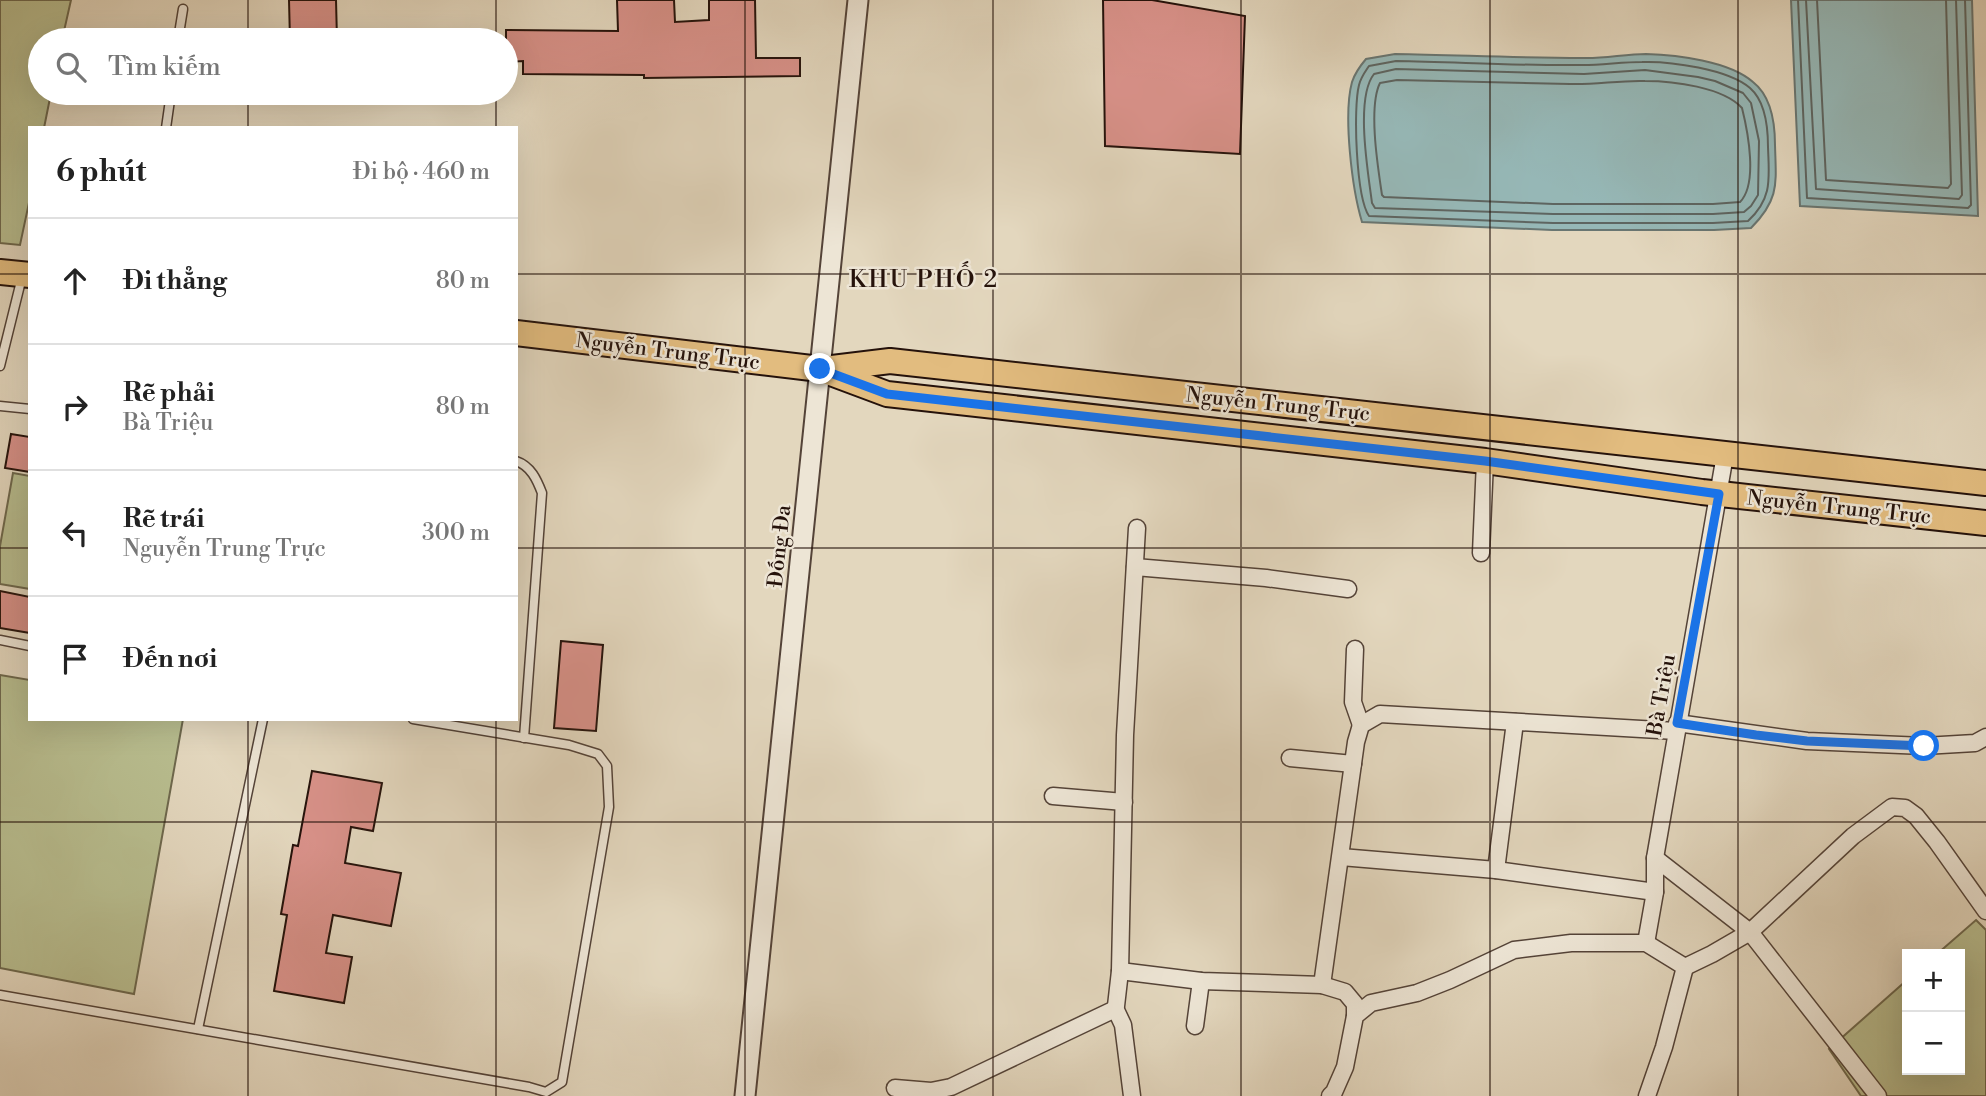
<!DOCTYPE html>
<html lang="vi">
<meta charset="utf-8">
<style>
:root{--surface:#fff;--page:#f2f2f2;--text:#222;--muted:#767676;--line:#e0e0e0}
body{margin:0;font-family:"Libre Bodoni",serif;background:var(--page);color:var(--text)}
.controls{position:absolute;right:21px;bottom:21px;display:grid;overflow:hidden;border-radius:0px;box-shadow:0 7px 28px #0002}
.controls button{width:63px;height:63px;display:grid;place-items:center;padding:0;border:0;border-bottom:2px solid var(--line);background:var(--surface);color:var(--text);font:35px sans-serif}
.stop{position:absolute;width:21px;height:21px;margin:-16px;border:5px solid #1a73e8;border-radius:50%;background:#fff}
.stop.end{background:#1a73e8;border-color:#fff;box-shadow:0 2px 7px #0008}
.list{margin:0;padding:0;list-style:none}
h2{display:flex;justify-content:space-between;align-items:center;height:91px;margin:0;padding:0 28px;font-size:30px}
h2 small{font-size:23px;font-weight:400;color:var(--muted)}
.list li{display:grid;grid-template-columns:46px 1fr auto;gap:21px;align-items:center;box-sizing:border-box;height:126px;padding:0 28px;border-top:2px solid var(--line)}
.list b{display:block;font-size:26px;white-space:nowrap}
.list p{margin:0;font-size:23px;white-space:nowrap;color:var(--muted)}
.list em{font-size:23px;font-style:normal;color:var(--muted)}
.icon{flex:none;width:38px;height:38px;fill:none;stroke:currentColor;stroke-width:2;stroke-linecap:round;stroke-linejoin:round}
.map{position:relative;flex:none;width:1986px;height:1096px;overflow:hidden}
.search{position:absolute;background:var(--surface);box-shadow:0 7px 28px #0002;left:28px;top:28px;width:490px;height:77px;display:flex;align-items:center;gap:18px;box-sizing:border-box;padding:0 24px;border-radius:38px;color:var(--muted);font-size:26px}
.panel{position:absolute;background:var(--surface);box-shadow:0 7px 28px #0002;left:28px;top:126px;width:490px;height:595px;border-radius:0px}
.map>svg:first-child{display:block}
.green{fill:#b8bd8f;stroke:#6e684d;stroke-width:2}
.water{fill:#96b8b7;stroke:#697672;stroke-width:2}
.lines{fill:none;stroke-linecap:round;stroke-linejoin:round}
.shore{stroke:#5e6561;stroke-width:2}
.building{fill:#d89189;stroke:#25120b;stroke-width:2}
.service-casing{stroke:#544338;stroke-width:11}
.minor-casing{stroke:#544338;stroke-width:19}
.tertiary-casing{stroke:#544338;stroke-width:23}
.primary-casing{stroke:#25120b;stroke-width:28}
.service{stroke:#ede5d5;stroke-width:8}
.minor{stroke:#ede5d5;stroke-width:16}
.tertiary{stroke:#ede5d5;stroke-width:19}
.primary{stroke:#e2bc7f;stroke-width:24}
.route{stroke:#1a73e8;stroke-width:9}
.grid{fill:none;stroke:#25120b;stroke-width:2;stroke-opacity:0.55}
.labels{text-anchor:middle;stroke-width:5;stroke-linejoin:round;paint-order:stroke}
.street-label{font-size:21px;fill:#25120b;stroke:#ede5d5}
.quarter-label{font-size:24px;letter-spacing:2px;fill:#25120b;stroke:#ede5d5}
</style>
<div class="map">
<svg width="1986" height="1096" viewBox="0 0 1986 1096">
<rect width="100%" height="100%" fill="#e3d7be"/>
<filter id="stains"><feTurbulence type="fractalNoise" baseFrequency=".00286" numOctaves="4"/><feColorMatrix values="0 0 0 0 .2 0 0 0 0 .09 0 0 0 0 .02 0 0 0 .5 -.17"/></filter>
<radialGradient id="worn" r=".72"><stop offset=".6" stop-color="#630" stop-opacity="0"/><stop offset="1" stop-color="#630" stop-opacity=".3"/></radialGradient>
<g class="green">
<polygon points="0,0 71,0 62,40 40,40 40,93 51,93 44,128 30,128 30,198 20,245 0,243"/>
<polygon points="13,473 30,476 30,589 0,584 0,546"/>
<polygon points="0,675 30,680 30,719 183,719 134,994 0,968"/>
<polygon points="1976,920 1986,930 1986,1096 1861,1096 1829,1049 1907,980 1907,1070 1960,1070 1960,954 1937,954"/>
</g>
<g class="water">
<polygon points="1791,0 1972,0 1978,216 1800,206"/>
<path d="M1395 54C1457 55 1520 58 1582 58 1603 59 1625 54 1646 54 1677 55 1729 61 1753 82 1771 96 1775 123 1775 145 1776 183 1780 199 1751 228L1714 230H1552L1362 222C1352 189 1343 115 1352 82 1355 73 1360 66 1366 59Z"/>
</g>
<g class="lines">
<g class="shore">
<polyline points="1798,0 1807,198 1968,208 1971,205 1965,0"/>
<polyline points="1806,0 1816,189 1959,199 1962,195 1956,0"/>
<polyline points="1817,0 1826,180 1948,188 1951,184 1946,0"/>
<path d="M1396 61C1458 62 1521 66 1583 65 1603 65 1622 62 1642 62 1670 61 1728 69 1750 88 1765 101 1768 128 1768 147 1769 178 1773 198 1748 221L1713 223H1553L1369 216C1356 197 1353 108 1359 85 1361 77 1365 72 1369 66Z"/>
<path d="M1396 69 1584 74 1645 70 1698 77 1715 81 1743 93 1751 103 1759 141 1758 195 1751 206 1744 212 1713 214H1553L1375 208 1372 203C1368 172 1355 98 1374 74Z"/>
<path d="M1397 80C1455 81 1512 83 1570 84 1595 85 1620 80 1645 81 1673 81 1723 87 1742 108 1748 132 1758 184 1740 202L1713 204H1553L1384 197 1382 195C1378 168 1368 107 1380 83Z"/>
</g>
</g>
<g class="building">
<polygon points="289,0 336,0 337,40 290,40"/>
<polygon points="617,0 674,0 675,22 709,20 709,0 755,0 756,58 800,58 800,76 644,78 644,75 523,74 523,61 506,62 506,30 618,31"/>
<polygon points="1103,0 1152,0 1245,16 1240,154 1105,146"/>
<polygon points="11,434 30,437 30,472 5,468"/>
<polygon points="0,591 30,597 30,633 0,628"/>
<polygon points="561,641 603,645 596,731 554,728"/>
<polygon points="312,771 382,783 373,831 351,827 345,863 401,873 391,926 333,915 326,953 352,957 344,1003 274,991 287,915 281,914 293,845 298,846"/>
</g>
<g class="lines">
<defs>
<g id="service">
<polyline points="178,40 183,9"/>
<polyline points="166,128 171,93"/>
<polyline points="0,366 22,277"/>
<polyline points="0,406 30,409"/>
<path d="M516 461C531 466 537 480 542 493L524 738"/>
<polyline points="0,640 30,646"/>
<polyline points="0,995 529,1087 546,1092 562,1082 609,807 607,766 598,754 569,745 413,719"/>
<polyline points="198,1029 263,719"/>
</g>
<g id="minor">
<polyline points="1481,553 1485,461"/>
<polyline points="1135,567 1266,578 1348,589"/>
<polyline points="1355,649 1353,702 1361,725"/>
<polyline points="1677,723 1807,741 1924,746 1975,743 1986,737"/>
<polyline points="1290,758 1353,764"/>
<polyline points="1053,796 1124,802"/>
<polyline points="1341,857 1496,870 1655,892"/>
<polyline points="1655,858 1750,932 1878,1096"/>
<polyline points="1496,870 1515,722"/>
<polyline points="1646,943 1655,892 1655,858 1725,455"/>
<polyline points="1120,971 1201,981 1322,985 1345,992 1355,1004 1355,1016"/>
<polyline points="1322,985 1356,742 1361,725 1380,714 1676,731"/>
<polyline points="1115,1008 1123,1025 1132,1096"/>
<polyline points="1195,1026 1201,981"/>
<polyline points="895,1088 931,1091 951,1087 1113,1010 1116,1006 1120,971 1125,735 1137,528"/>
<polyline points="1330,1096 1334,1092 1345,1067 1355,1016 1371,1003 1417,993 1450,980 1514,950 1571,943 1646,943 1685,967 1712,954 1750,932 1853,836 1892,807 1905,808 1916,816 1937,842 1986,911"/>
<polyline points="1647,1096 1664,1047 1685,967"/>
</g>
<polyline id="tertiary" points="745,1096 858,0"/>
<g id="primary">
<polyline points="0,272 30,275"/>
<polyline points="516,333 820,369 887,394 1485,461 1702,492 1986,523"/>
<polyline points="824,369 890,361 1986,483"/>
</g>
</defs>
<use href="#service" class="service-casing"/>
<use href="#minor" class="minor-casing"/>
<use href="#tertiary" class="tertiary-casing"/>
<use href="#primary" class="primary-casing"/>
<use href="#service" class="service"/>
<use href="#minor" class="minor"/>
<use href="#tertiary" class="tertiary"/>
<use href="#primary" class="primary"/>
</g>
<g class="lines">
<polyline class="route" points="820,369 887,394 1485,461 1719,494 1677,723 1756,735 1807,741 1924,746"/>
</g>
<path class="grid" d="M248 0V40M496 0V40M745 0V1096M993 0V1096M1241 0V1096M1490 0V1096M1738 0V1096M248 93V128M496 93V128M0 274H30M516 274H1986M0 548H30M516 548H1986M248 719V1096M496 719V1096M0 822H1986"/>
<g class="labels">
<g class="street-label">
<text transform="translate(668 351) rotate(7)" y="7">Nguyễn Trung Trực</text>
<text transform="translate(1278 404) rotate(6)" y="7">Nguyễn Trung Trực</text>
<text transform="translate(1839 507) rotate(6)" y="7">Nguyễn Trung Trực</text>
<text transform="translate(779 546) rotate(-84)" y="7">Đống Đa</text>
<text transform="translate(1661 695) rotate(-80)" y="7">Bà Triệu</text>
</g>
<g class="quarter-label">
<text x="924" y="287">KHU PHỐ 2</text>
</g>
</g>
<rect width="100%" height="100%" filter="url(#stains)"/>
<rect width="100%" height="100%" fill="url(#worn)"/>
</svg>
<div class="controls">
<button>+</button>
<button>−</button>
</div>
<div class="stop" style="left:1924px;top:746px"></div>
<div class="stop end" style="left:820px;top:369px"></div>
<div class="search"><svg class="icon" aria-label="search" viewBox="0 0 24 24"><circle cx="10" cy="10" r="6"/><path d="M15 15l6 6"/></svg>Tìm kiếm</div>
<section class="panel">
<h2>6 phút<small>Đi bộ · 460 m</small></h2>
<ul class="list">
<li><svg class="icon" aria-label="ahead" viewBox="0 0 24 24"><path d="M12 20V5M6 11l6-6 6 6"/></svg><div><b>Đi thẳng</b></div><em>80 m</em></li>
<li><svg class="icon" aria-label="right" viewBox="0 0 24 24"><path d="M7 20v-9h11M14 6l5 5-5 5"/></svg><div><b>Rẽ phải</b><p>Bà Triệu</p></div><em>80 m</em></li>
<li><svg class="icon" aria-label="left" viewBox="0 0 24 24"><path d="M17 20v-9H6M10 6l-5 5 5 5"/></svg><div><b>Rẽ trái</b><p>Nguyễn Trung Trực</p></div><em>300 m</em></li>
<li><svg class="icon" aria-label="arrive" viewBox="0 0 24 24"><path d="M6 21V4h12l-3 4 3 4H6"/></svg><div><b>Đến nơi</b></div></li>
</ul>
</section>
</div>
